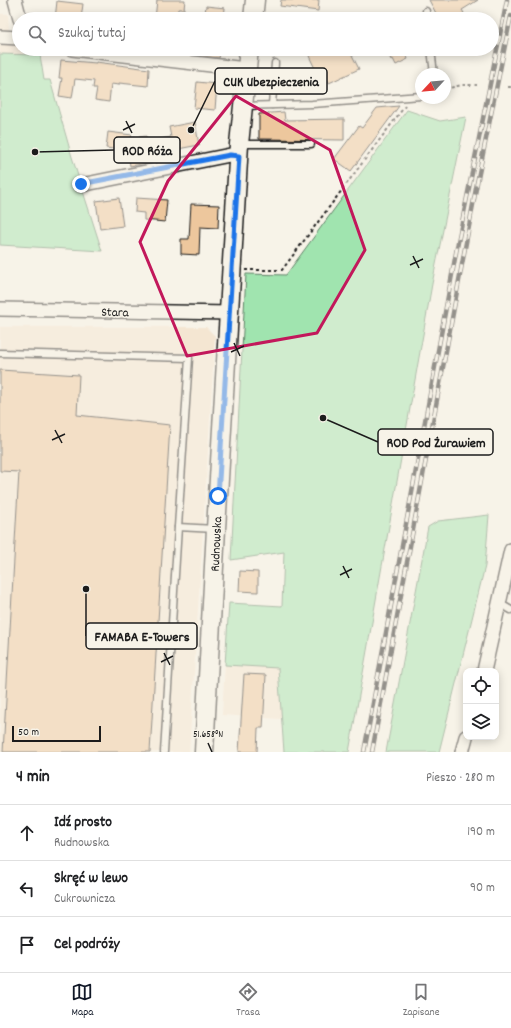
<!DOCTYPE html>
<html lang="pl">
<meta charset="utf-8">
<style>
:root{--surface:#fff;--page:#f6f6f6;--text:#202124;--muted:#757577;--line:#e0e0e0;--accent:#111827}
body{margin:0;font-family:Dekko,sans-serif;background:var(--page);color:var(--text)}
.controls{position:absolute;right:12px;bottom:12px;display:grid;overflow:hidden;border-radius:8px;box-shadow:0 2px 10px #0003}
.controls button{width:36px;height:36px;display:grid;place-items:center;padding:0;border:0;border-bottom:1px solid var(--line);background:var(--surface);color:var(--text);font:20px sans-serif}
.compass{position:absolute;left:415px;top:68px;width:36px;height:36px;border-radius:50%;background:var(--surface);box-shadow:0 2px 10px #0003;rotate:244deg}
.scale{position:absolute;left:12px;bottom:10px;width:89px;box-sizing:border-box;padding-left:4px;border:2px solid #1c1c1c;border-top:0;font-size:11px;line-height:14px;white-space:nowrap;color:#1c1c1c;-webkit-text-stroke:3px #f7f3e8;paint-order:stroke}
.stop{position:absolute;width:12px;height:12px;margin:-9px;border:3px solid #1a73e8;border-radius:50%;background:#fff}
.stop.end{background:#1a73e8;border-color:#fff;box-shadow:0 1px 4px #0008}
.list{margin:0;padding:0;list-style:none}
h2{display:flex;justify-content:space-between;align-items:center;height:52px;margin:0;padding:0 16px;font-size:17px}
h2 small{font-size:13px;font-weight:400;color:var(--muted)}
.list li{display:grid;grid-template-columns:26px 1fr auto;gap:12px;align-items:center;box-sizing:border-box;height:56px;padding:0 16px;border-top:1px solid var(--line)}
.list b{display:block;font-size:15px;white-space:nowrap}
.list p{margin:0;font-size:13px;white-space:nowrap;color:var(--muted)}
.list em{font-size:13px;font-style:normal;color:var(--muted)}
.icon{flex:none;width:22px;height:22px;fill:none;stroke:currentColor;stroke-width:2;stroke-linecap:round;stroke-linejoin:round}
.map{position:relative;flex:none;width:511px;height:752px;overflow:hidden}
.search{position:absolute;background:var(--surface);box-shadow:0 2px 10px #0003;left:12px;right:12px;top:12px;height:44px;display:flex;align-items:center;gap:10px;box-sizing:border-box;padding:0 14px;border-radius:22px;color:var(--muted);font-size:15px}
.sheet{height:220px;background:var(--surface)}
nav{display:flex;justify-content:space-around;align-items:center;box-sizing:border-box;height:56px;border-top:1px solid var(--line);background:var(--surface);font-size:11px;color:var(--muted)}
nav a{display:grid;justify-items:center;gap:2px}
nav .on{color:var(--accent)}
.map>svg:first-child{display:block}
.built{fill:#f4e6d2}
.green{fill:#a0e4af;stroke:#5e8066}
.building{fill:#edc79d;stroke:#1c1c1c}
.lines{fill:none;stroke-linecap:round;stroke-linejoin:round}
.service-casing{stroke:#1c1c1c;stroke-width:9}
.minor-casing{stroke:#1c1c1c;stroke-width:16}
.secondary-casing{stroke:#1c1c1c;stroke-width:21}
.path{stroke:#1c1c1c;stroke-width:2;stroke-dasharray:3 3;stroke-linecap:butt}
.service{stroke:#f7f3e8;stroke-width:6}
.minor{stroke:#f7f3e8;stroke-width:13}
.secondary{stroke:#f7f3e8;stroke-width:18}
.rail-casing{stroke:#1c1c1c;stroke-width:4.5}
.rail{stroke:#f7f3e8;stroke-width:3;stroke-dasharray:9;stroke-linecap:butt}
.route{stroke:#1a73e8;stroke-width:5}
.marked{fill:none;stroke:#c2185b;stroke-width:3;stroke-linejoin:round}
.ticks{fill:none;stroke:#1c1c1c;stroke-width:1.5}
.labels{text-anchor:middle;stroke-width:3;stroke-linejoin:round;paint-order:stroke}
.street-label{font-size:13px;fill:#1c1c1c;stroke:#f7f3e8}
.ticks-label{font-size:10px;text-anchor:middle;fill:#1c1c1c;stroke:#f7f3e8;stroke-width:3;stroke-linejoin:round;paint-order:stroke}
.leader{fill:none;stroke:#1c1c1c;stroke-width:1.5}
.callout-dot{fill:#1c1c1c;stroke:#f7f3e8;stroke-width:1.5}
.callout{fill:#f7f3e8;stroke:#1c1c1c;stroke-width:1.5}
.callout-label{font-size:14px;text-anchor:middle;font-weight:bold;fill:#1c1c1c}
</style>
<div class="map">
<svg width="511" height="752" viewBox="0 0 511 752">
<rect width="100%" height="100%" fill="#f7f3e8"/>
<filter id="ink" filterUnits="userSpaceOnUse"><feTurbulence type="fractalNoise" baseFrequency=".025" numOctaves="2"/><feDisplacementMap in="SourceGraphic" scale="8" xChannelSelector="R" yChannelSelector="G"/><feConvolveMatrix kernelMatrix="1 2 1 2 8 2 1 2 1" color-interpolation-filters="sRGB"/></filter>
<g filter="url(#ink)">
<g class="built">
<polygon points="0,14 8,14 9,35 24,55 0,54"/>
<polygon points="0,327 206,327 215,336 189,752 0,752"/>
<polygon points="225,665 278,667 282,719 222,715"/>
</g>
<g class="green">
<polygon points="0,54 40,55 44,80 50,80 72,157 102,251 0,245"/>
<polygon points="407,110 440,121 466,117 432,284 349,752 284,752 278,668 225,665 229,603 282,606 284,552 231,560 246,274 286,275"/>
<polygon points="489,515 485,566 439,752 386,752 428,527 438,521"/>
</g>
<g class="building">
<polygon points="157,0 185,0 184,9 178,9 177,19 155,19"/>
<polygon points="281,0 319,0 318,11 280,6"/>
<polygon points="429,0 478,0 462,10 464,13 453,19 439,19"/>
<polygon points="57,1 83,4 81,19 55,19"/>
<polygon points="206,6 225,8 224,19 204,19"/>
<polygon points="201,49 221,49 219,58 200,56"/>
<polygon points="313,49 349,49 359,69 329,83 328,80 322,83 309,56 315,53"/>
<polygon points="386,49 417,49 406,54 408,59 396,65 393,59 391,60"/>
<polygon points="61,60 96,63 96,62 149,69 148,86 119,83 119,85 111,84 109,102 95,100 97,88 93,88 94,81 75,79 72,98 59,96 62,78 59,78"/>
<polygon points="197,82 217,84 215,110 194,108"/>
<polygon points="399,106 351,171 334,159 359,126 362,128 377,108"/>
<polygon points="284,112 285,120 344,119 344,140 259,139 259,114"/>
<polygon points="195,122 199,145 157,153 158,161 130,166 128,151 106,148 108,132 132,135 131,138 146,136 147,141 171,137 169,127"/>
<polygon points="119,198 123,226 100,229 96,201"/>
<polygon points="136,198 167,200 165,222 144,220 144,213 135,212"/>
<polygon points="191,204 219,205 218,228 200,227 199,255 181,254 181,239 189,239"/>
<polygon points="0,370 79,375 77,415 170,425 150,752 3,752 19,472 0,471"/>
<polygon points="240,571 258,572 258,592 239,591"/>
<polygon points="244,674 266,675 263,728 258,728 257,752 239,752"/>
</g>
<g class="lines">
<defs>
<g id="service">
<polyline points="426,11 427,19"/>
<polyline points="431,49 434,74"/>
<polyline points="272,105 275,63"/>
<polyline points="244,106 312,104 421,96"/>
<polyline points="241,144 311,144"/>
<polyline points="0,353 189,358 178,527 215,529"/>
<polyline points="499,603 511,610"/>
<polyline points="164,752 178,527"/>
</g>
<g id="minor">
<polyline points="15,0 20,19"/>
<polyline points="0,37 19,38"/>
<polyline points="72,49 246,69"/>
<polyline points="81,185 230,155 239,156"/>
<polyline points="0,309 230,313"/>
<polyline points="484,671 511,550"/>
<polyline points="462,752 466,737"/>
</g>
<g id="secondary">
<polyline points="253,19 255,0"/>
<polyline points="204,752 216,529 239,144 249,49"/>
</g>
</defs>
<use href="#service" class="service-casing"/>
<use href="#minor" class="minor-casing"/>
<use href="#secondary" class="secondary-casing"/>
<g class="path">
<polyline points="508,87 511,87"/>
<polyline points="445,89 462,85 477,85"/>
<polyline points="245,270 282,270 405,106"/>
</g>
<use href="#service" class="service"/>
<use href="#minor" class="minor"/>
<use href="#secondary" class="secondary"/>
<defs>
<g id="rail">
<polyline points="364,752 458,242 507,0"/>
<polyline points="372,752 477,183 511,16"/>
</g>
</defs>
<use href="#rail" class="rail-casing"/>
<use href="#rail" class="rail"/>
</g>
</g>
<g class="lines" filter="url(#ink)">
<polyline class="route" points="81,184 230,155 239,156 218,496"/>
</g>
<path d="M0 0H511V752H0ZM236 96 330 150 365 250 317 333 187 356 140 242 168 181Z" fill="#f7f3e8" fill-opacity=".55" fill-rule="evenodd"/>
<path class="marked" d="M236 96 330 150 365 250 317 333 187 356 140 242 168 181Z"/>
<path class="ticks" d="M126 121 132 133M123 130 135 124M413 256 419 268M410 265 423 259M234 343 240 356M231 352 244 346M55 430 62 443M52 440 65 434M343 566 349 578M340 575 352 569M164 653 170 665M161 662 173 656M208 743 212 752"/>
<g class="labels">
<g class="street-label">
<text transform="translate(115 311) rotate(1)" y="5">Stara</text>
<text transform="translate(215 544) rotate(-87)" y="5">Rudnowska</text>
</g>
</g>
<g class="ticks-label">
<text x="208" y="737">51.658°N</text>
</g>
<path class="leader" d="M191 130L215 81M35 152L114 150M323 418L378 442M86 589L86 636"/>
<g class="callout-dot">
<circle cx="191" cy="130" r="4"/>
<circle cx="35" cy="152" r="4"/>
<circle cx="323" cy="418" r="4"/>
<circle cx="86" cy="589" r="4"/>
</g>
<g class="callout">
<rect x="215" y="68" width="112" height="26" rx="4"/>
<rect x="114" y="137" width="66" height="26" rx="4"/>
<rect x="378" y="429" width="115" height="26" rx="4"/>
<rect x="86" y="623" width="111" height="26" rx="4"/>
</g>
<g class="callout-label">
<text x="271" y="86">CUK Ubezpieczenia</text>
<text x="147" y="155">ROD Róża</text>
<text x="436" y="447">ROD Pod Żurawiem</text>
<text x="142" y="641">FAMABA E-Towers</text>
</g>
</svg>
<div class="controls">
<button><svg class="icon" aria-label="locate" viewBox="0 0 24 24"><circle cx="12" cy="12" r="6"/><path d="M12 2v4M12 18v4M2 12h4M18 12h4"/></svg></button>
<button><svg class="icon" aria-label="layers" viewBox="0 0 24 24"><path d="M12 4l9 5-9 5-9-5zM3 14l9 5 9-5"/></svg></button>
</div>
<svg class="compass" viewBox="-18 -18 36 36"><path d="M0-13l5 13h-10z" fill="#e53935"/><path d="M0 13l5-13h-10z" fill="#757577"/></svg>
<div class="scale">50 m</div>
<div class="stop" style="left:218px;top:496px"></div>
<div class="stop end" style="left:81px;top:184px"></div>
<div class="search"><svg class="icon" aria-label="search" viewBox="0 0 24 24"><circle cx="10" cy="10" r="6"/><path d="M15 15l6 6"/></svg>Szukaj tutaj</div>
</div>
<section class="sheet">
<h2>4 min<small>Pieszo · 280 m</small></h2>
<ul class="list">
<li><svg class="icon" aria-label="ahead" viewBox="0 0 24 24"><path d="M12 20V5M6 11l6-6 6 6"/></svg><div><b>Idź prosto</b><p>Rudnowska</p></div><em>190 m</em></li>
<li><svg class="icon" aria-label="left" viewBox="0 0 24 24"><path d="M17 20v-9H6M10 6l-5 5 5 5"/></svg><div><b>Skręć w lewo</b><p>Cukrownicza</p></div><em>90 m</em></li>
<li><svg class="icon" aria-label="arrive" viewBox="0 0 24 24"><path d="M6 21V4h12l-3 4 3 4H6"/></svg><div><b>Cel podróży</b></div></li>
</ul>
</section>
<nav>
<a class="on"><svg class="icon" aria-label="map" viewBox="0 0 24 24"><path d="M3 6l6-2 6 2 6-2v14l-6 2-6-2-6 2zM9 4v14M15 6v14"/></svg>Mapa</a>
<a><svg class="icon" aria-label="directions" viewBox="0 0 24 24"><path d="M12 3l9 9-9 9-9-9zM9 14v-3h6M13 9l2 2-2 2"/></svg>Trasa</a>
<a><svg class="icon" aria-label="saved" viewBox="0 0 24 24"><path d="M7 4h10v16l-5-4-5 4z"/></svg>Zapisane</a>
</nav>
